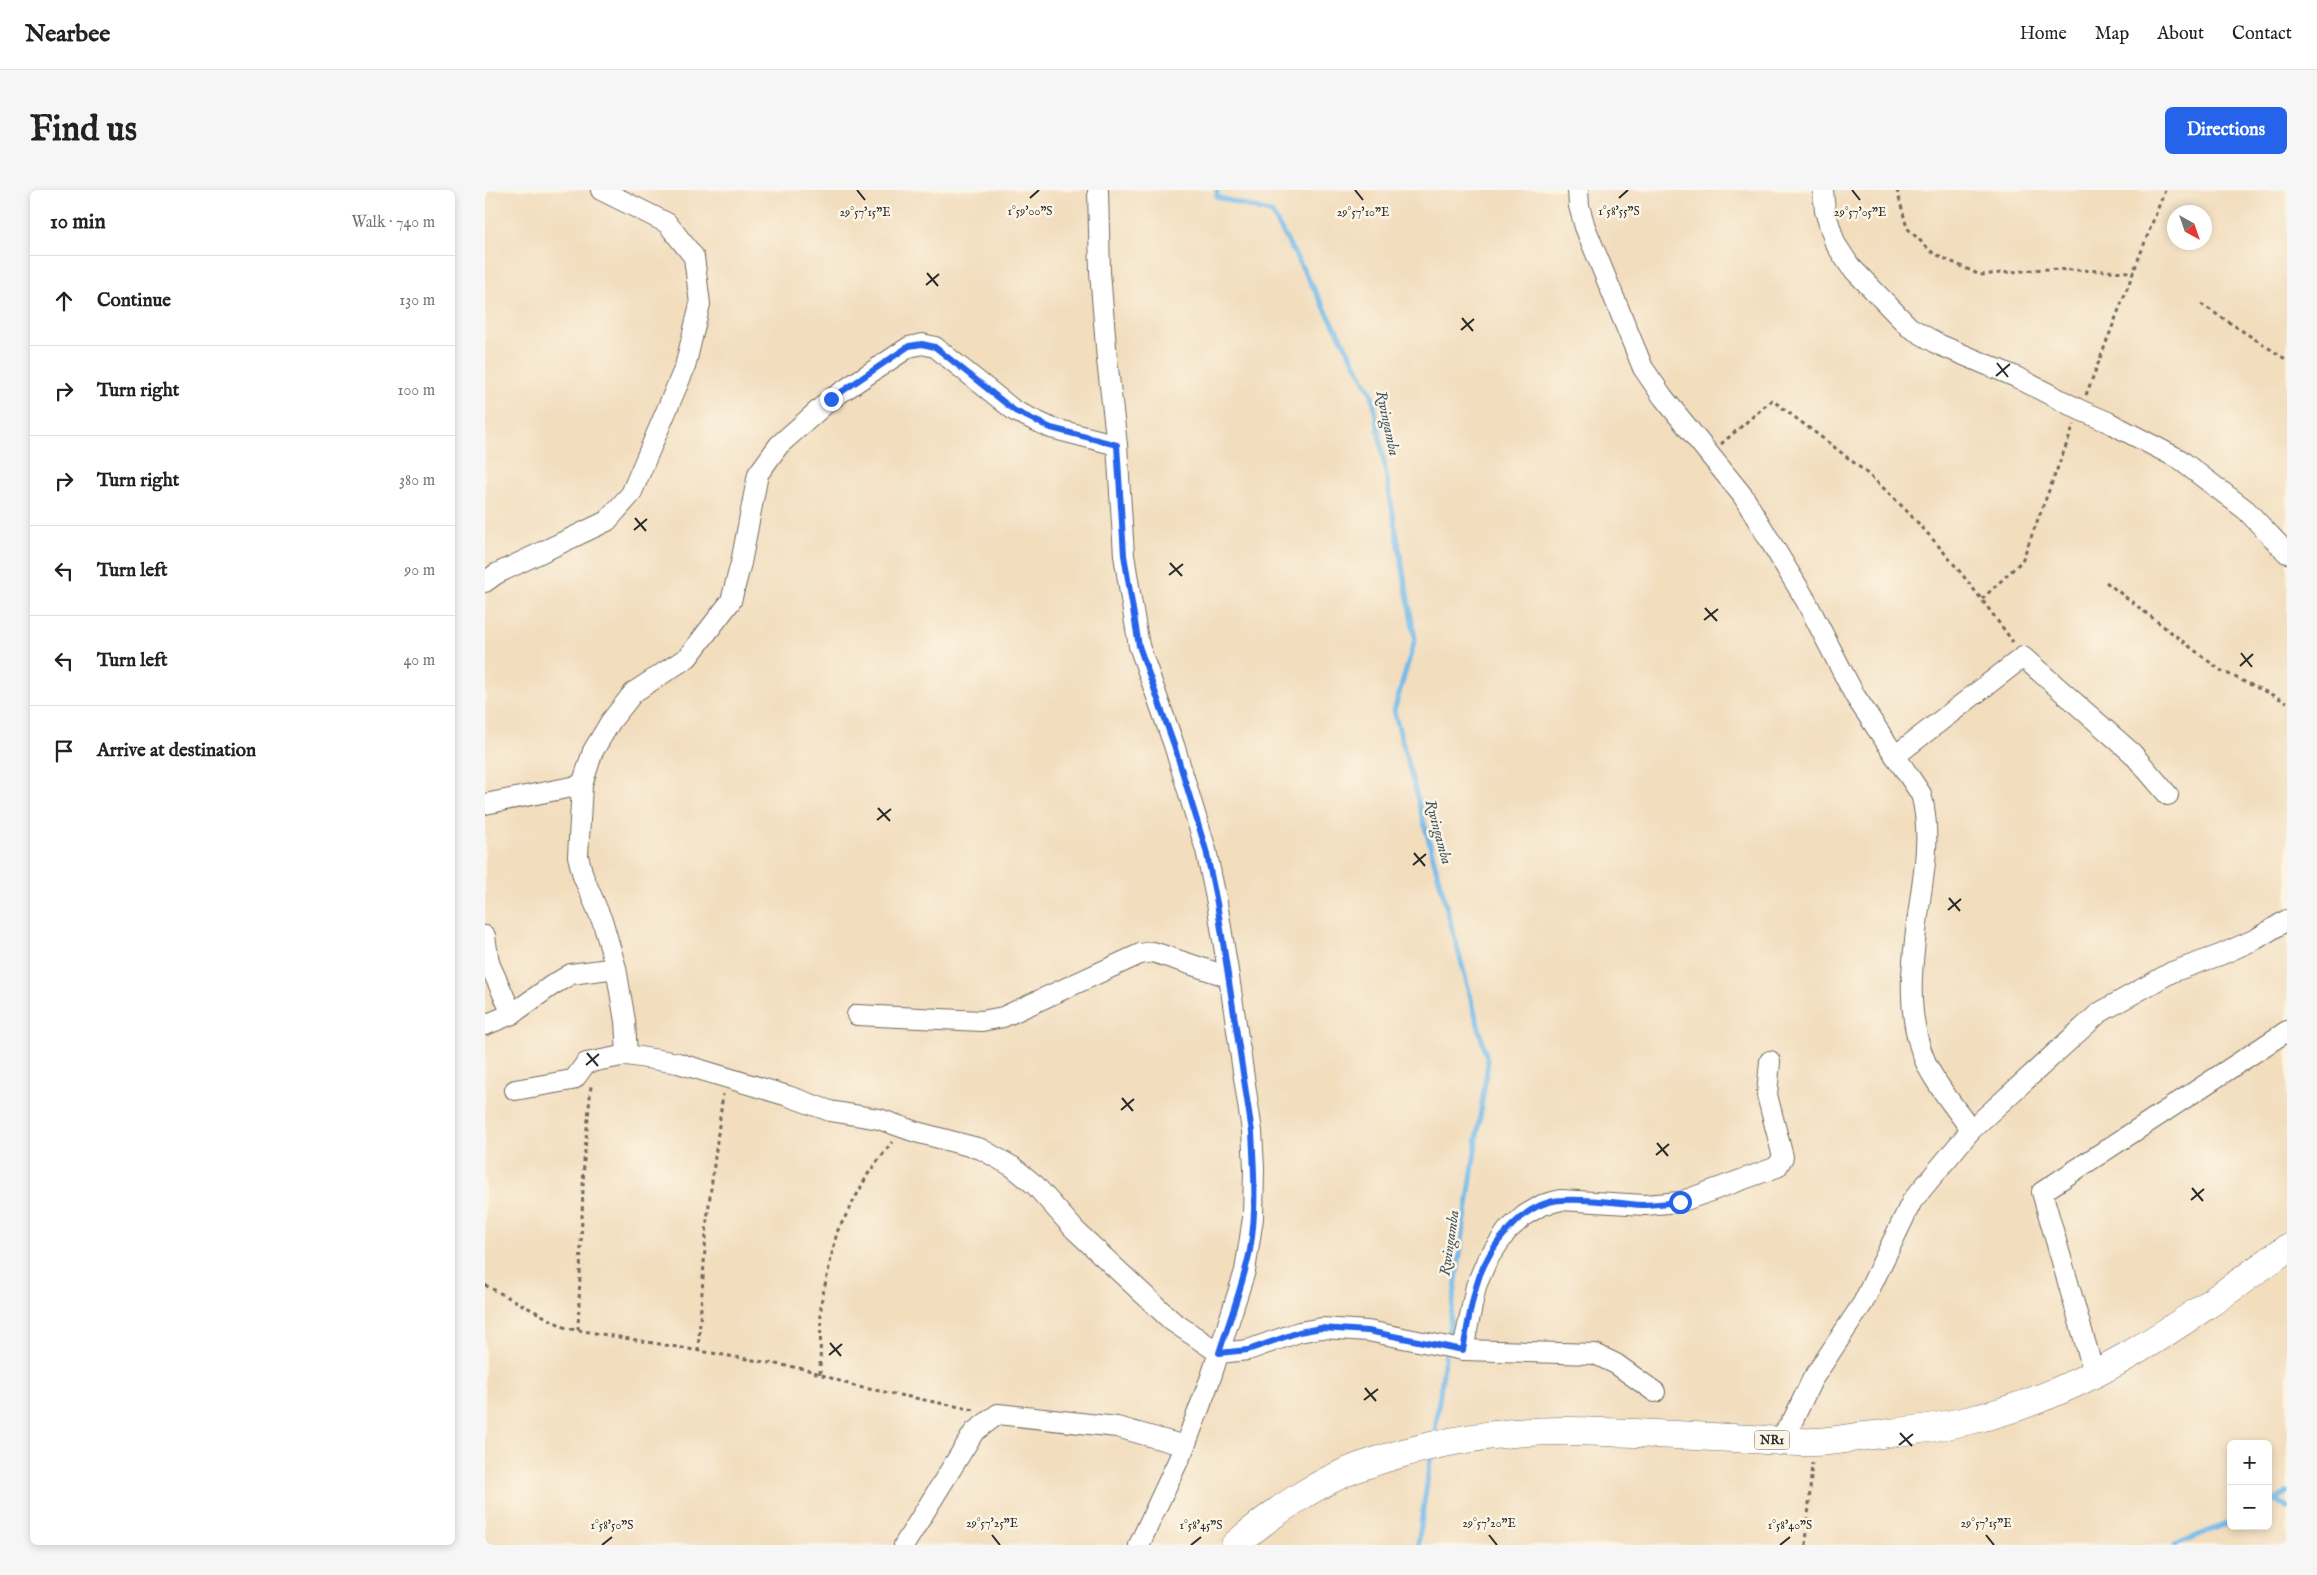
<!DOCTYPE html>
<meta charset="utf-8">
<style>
:root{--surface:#fff;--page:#f6f6f6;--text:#222;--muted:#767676;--line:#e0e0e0;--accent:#2563eb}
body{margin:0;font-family:"IM FELL English",serif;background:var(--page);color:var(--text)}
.controls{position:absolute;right:15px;bottom:15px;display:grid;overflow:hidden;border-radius:8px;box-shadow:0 2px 8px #0003}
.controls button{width:45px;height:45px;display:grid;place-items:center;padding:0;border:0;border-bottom:1px solid var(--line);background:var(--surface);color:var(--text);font:25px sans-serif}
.compass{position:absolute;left:1682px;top:15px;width:45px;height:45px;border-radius:50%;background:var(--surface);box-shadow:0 2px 8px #0003;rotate:140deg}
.stop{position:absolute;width:15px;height:15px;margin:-11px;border:4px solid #2563eb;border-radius:50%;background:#fff}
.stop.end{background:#2563eb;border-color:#fff;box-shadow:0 1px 5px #0008}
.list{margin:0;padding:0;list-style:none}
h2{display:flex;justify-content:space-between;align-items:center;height:65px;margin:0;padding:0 20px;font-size:21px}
h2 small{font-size:16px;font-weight:400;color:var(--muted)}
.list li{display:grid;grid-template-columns:32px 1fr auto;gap:15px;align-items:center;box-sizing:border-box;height:90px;padding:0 20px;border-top:1px solid var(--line)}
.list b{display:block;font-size:19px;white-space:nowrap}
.list em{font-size:16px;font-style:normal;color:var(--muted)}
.icon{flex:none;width:28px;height:28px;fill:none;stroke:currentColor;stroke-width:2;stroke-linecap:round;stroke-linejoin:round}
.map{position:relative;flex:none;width:1802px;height:1355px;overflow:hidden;border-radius:8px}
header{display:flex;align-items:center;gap:30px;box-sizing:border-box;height:70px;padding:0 25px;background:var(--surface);border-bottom:1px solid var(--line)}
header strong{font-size:24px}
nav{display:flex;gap:28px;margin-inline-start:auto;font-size:18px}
.intro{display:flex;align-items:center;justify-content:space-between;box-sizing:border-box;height:120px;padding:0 30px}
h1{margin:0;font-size:35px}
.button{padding:12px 22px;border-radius:8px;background:var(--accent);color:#fff;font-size:18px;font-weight:700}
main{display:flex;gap:30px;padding:0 30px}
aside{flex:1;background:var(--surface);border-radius:8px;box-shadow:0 2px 8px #0003}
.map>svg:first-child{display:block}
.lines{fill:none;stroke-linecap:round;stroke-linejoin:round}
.stream{stroke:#74bbeb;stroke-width:5}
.minor-casing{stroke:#71695e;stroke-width:22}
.highway-casing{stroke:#71695e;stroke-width:29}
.path{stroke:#71695e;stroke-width:3;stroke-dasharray:4 4;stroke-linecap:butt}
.minor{stroke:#fff;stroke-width:20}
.highway{stroke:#fff;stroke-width:28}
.route{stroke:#2563eb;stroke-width:6}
.ticks{fill:none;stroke:#2b2b2b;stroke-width:2}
.labels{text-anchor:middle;stroke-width:5;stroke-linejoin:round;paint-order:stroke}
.shield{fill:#fcf5e5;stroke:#6a6863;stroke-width:1}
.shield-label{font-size:12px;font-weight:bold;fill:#2b2b2b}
.water-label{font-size:15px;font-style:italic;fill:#415665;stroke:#fcf5e5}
.ticks-label{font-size:12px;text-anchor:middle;fill:#2b2b2b;stroke:#fcf5e5;stroke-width:5;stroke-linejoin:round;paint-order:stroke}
</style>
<header>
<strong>Nearbee</strong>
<nav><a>Home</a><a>Map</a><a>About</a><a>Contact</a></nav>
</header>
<div class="intro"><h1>Find us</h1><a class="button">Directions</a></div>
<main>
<aside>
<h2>10 min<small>Walk · 740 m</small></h2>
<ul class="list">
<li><svg class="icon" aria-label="ahead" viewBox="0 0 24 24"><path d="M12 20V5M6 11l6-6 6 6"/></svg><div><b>Continue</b></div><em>130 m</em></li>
<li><svg class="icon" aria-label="right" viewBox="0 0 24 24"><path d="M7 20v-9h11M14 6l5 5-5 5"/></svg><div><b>Turn right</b></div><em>100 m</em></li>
<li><svg class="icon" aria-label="right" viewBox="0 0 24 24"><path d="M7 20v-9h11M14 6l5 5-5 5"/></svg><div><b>Turn right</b></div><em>380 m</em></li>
<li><svg class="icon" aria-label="left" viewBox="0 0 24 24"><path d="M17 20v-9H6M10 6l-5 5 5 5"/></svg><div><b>Turn left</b></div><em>90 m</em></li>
<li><svg class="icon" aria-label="left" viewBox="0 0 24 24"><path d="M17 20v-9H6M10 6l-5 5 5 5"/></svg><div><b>Turn left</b></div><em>40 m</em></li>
<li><svg class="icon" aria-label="arrive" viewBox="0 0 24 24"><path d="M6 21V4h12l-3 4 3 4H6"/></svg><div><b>Arrive at destination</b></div></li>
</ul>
</aside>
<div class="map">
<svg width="1802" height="1355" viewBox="0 0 1802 1355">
<rect width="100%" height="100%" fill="#fcf5e5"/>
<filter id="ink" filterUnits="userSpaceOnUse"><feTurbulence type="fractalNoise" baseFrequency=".02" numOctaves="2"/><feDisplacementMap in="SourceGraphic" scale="10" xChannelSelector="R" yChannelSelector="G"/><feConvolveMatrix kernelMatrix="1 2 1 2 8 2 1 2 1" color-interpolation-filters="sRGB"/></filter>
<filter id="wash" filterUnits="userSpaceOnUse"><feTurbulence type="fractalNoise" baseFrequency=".0096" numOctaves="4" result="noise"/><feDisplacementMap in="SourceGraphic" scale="20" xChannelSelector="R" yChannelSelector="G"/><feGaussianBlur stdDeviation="1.12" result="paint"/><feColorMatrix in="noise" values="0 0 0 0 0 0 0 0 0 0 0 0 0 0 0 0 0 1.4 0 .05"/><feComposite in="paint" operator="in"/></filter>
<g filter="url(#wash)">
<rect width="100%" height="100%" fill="#f2ddbd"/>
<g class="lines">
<g class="stream">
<polyline points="732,0 732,7 787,23 887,204 930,449 909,521 1003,872 962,1153"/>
<polyline points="949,1247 961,1161"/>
<polyline points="1790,1310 1802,1317"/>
<polyline points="1783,1313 1802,1303"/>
<polyline points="933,1355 946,1265"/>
<polyline points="1689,1355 1746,1332"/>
</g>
</g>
</g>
<g filter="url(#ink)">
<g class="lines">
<defs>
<g id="minor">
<polyline points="613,0 615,82 622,170 632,255 639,365 646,409 654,456 689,555 721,660 732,713 744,787 767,941 769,978 768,1028 760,1081 726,1187 700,1256 654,1355"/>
<path d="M1093 0 1094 16 1100 37 1158 178 1178 207 1258 306 1320 409 1370 506 1436 604C1445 636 1441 671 1436 703 1429 759 1417 819 1441 873 1452 897 1471 918 1486 940"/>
<polyline points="1338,0 1340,21 1350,53 1365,76 1424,137 1455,155 1531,187 1595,220 1623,232 1694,269 1761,320 1802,363"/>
<polyline points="0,392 11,384 122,331 146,304 200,177 215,114 209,67 182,33 116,0"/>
<polyline points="1410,566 1538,467 1647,563 1683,605"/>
<polyline points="0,614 97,595"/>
<polyline points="0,746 4,773"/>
<polyline points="0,775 4,773 27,824"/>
<polyline points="372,825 497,831 518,827 655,764 668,762 744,787"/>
<polyline points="0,835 27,824 66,796 86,784 131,778"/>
<polyline points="142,865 140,831 131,778 118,733 98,686 93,666 97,595 108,561 126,531 149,502 203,467 246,411 256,373 273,284 294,255 346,209 424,157 437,154 450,157 530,221 566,238 632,255"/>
<polyline points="30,900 87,890 90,888 101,873 142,865 193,873 303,906 345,921 394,929 431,942 496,959 528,977 550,995 590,1040 687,1131 734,1163 763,1160 814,1142 837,1138 883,1141 978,1160 1110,1164 1131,1174 1170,1202"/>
<polyline points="978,1160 991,1096 1002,1070 1022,1041 1040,1025 1057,1015 1076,1010 1160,1015 1195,1012 1292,977 1298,967 1282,905 1285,871"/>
<polyline points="1609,1183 1557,1002 1802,841"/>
<polyline points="1294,1250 1308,1230 1327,1190 1378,1113 1427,1011 1486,940 1614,823 1687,782 1735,765 1771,749 1802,730"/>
<polyline points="419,1355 489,1242 513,1224 632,1237 700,1256"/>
</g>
<path id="highway" d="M750 1355C784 1325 832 1292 874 1277 941 1253 1015 1240 1086 1241 1146 1242 1207 1246 1267 1249 1287 1250 1309 1253 1329 1252 1346 1252 1363 1248 1380 1246 1413 1242 1447 1239 1481 1231 1602 1205 1704 1129 1802 1058"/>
</defs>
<use href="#minor" class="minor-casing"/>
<use href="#highway" class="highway-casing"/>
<g class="path">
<polyline points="1412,0 1422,38 1448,63 1495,85 1559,79 1649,82"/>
<polyline points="1716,114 1802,170"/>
<polyline points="1601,205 1680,0"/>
<path d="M1236 254 1287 210C1317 233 1349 256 1378 280 1436 329 1484 391 1528 452"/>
<polyline points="1621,392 1735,480 1802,512"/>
<polyline points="1497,409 1537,371 1589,235"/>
<polyline points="0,1095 81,1138 320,1179 369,1196 490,1220"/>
<polyline points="93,1140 99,971 106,896"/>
<polyline points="213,1161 222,1030 238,904"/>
<polyline points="335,1184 336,1113 352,1042 383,984 407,952"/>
<polyline points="1321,1355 1327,1273"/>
</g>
<use href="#minor" class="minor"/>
<use href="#highway" class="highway"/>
</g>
</g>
<g class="lines" filter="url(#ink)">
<path class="route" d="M346 209 424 156 437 154 450 157 530 221 566 238 632 255 639 365 654 456 689 555 721 660 732 713 767 942C769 980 772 1022 765 1060 758 1095 745 1129 734 1163L763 1160 814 1142 836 1138 883 1141 978 1160C982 1139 985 1118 991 1097 1001 1060 1036 1012 1077 1010 1103 1008 1131 1013 1157 1015 1169 1015 1182 1013 1195 1012"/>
</g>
<path class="ticks" d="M372 0 380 10M870 0 878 10M1367 0 1375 10M545 8 554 0M1134 8 1143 0M442 83 453 96M441 95 454 84M977 128 988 141M976 140 989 129M1512 173 1523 187M1511 186 1525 174M150 328 161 341M149 340 162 329M685 373 697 386M684 385 698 374M1220 418 1232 431M1219 430 1233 419M1756 463 1767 477M1755 476 1768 464M393 618 405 631M392 630 406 619M929 663 940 676M928 675 941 664M1464 708 1475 721M1463 720 1476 709M102 863 113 876M101 875 114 864M637 908 648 921M636 920 649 909M1172 953 1183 966M1171 965 1184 954M1707 998 1718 1011M1706 1010 1719 999M345 1153 356 1166M344 1165 357 1154M880 1198 891 1211M879 1210 893 1199M1415 1243 1427 1256M1414 1255 1428 1244M507 1345 515 1355M1004 1345 1012 1355M1501 1345 1509 1355M117 1355 127 1347M706 1355 716 1347M1295 1355 1305 1347"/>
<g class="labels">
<rect class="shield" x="1269.5" y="1240.5" width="35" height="19" rx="4"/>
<g class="shield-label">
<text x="1287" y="1254">NR1</text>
</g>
<g class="water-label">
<text transform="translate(903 233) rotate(78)" y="5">Rwingamba</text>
<text transform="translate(954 642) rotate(75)" y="5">Rwingamba</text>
<text transform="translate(964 1053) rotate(-82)" y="5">Rwingamba</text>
</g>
</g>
<g class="ticks-label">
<text x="545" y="25">1°59'00"S</text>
<text x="1134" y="25">1°58'55"S</text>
<text x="1375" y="26">29°57'05"E</text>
<text x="380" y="26">29°57'15"E</text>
<text x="878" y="26">29°57'10"E</text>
<text x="507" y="1337">29°57'25"E</text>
<text x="1004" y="1337">29°57'20"E</text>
<text x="1501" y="1337">29°57'15"E</text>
<text x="127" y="1339">1°58'50"S</text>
<text x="716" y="1339">1°58'45"S</text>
<text x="1305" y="1339">1°58'40"S</text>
</g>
</svg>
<div class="controls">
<button>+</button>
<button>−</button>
</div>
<svg class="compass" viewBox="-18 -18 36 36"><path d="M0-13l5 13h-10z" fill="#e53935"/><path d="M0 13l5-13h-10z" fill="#767676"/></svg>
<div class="stop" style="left:1195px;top:1012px"></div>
<div class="stop end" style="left:346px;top:209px"></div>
</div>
</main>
